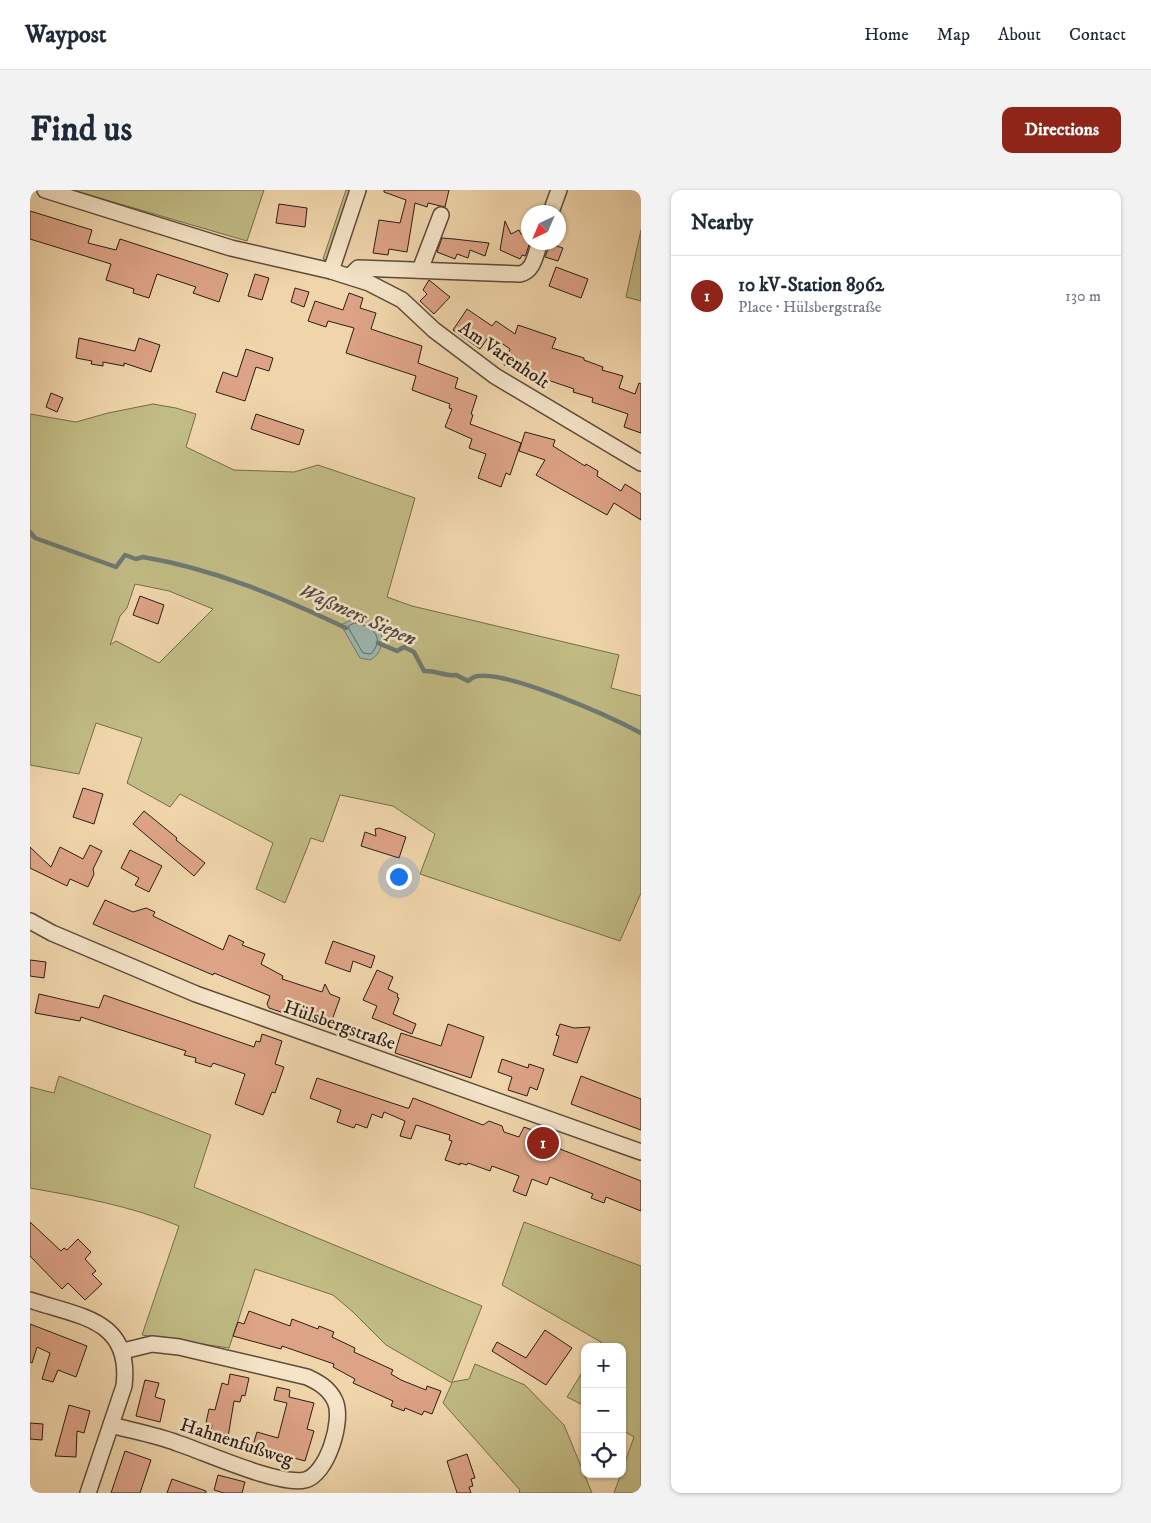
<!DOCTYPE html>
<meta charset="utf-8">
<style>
:root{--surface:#fff;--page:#f2f2f3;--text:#1f2937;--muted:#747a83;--line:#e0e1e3;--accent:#8f2418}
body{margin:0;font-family:"IM FELL DW Pica",serif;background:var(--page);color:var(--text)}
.controls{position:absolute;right:15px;bottom:15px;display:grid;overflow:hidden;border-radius:10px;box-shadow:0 1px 4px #0004}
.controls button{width:45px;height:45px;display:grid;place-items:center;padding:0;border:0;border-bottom:1px solid var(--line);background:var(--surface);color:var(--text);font:25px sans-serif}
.compass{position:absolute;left:491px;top:15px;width:45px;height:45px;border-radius:50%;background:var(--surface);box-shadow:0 1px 4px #0004;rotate:224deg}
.you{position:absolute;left:368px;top:686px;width:18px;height:18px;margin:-12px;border:4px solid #fff;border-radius:50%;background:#1a73e8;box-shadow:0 0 0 8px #1a73e833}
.badge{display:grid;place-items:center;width:32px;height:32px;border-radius:50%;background:var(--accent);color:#fff;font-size:16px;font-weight:700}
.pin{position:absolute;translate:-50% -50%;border:2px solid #fff;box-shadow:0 1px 5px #0006}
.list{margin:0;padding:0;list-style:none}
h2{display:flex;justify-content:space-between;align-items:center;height:65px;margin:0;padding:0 20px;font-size:21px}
h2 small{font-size:16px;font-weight:400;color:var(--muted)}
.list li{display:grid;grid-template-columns:32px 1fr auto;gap:15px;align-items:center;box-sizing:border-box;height:80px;padding:0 20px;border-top:1px solid var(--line)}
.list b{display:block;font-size:19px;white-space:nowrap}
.list p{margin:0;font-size:16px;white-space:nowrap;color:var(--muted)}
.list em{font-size:16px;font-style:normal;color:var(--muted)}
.icon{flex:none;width:28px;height:28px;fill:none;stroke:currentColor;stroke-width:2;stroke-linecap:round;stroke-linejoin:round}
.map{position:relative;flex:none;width:611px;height:1303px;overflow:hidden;border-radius:10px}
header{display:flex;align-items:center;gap:30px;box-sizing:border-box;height:70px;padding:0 25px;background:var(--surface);border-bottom:1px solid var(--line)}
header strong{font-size:24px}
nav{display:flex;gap:28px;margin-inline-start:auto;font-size:18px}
.intro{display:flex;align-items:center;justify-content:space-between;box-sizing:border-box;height:120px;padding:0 30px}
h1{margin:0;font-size:35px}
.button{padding:12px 22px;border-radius:10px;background:var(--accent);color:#fff;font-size:18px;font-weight:700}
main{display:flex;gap:30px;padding:0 30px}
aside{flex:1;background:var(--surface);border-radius:10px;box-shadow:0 1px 4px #0004}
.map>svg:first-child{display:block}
.green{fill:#c1bb84;stroke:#766c4c;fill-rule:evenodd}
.water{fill:#9cb7b1;stroke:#6f7973}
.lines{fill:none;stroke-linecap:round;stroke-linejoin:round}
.shore{stroke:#646a63;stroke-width:1}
.stream{stroke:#6f7973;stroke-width:4.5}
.building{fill:#dda386;stroke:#2c1d15}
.minor-casing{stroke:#5d4b3a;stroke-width:18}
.minor{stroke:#f5e4c8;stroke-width:15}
.labels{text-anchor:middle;stroke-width:5;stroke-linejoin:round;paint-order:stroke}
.street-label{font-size:19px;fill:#2c1d15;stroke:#f5e4c8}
.water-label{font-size:20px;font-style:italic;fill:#4e4b44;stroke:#f5e4c8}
</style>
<header>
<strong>Waypost</strong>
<nav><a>Home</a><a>Map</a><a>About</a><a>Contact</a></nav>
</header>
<div class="intro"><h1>Find us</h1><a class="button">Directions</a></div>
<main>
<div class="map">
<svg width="611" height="1303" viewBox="0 0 611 1303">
<rect width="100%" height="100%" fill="#f0d5ab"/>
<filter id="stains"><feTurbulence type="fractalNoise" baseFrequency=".004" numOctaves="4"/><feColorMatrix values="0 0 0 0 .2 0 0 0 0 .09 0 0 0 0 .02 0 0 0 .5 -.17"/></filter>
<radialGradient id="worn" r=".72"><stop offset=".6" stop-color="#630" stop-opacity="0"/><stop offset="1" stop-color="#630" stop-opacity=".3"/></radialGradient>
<g class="green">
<polygon points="42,0 234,0 217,51"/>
<polygon points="316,0 323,0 300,71 293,69"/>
<polygon points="611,40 611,111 596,107"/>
<path d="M123 214 146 218 166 224 156 257 204 280 264 282 288 275 385 308 357 407 382 416 589 465 581 498 611 506V703L590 751 390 684 405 644 363 616 310 605 293 652 281 648 255 713 226 699 243 653 150 604 140 617 97 593 112 548 66 533 49 584 0 575V224L46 232 78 223ZM105 394 139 401 183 419 129 473 86 451 80 455 90 426 97 418Z"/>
<path d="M29 886 181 945 164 997 452 1116 422 1192 439 1189 445 1174 495 1195 534 1235 562 1303H489L490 1300 413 1213 422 1193 356 1155 323 1122 303 1105 225 1079 199 1158 112 1145 149 1036C101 1016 51 1007 0 998V897L24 903Z"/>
<polygon points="494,1032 611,1076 611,1303 584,1303 604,1247 592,1240 592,1157 568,1157 571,1152 472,1095"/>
<polygon points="555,1178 555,1216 537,1207"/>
</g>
<path class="water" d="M325 428C331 429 339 430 344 434 357 442 353 464 340 470L330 468 311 435Z"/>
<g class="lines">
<path class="shore" d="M325 433C342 436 356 447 341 464L333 463 319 439V436Z"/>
<g class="stream">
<path d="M0 342 5 348 86 377 95 365 106 369 113 367C184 379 251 407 316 438"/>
<path d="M348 453 367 461 374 457 384 462 394 481C405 480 417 487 426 485L438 491C441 489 444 486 448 486 481 482 579 526 611 543"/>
</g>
</g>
<g class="building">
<polygon points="354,0 419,0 415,17 398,13 397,17 385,13 377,62 359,59 358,65 343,63 349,30 370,33 376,10 354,2"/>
<polygon points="249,14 277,18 275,37 246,33"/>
<polygon points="0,21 62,40 58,53 86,60 90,49 198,84 189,112 163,103 166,97 127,84 119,108 103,103 104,99 76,90 81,74 0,49"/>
<polygon points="475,31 481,44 489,40 491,44 498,47 500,52 496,64 495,66 492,65 490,69 470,60"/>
<polygon points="412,48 424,49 459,53 455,66 440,60 438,68 427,64 425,69 407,62"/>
<polygon points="520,54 533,58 528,71 515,67"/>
<polygon points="526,77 558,89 551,108 519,96"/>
<polygon points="225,84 239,88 232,110 218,106"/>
<polygon points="399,90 420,107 404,124 390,111 397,104 393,100"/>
<polygon points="265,98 279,102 274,117 261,112"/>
<polygon points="319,103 333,108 330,118 346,123 341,139 392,156 388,173 428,188 425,198 447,206 441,224 443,225 440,234 491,253 480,285 476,283 471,297 448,288 456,264 439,258 442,249 415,237 422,219 419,218 420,214 382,200 386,186 316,163 324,138 298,131 296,137 278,131 285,111 313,120"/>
<polygon points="437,119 462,136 466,131 485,144 488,135 526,148 522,158 554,168 554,170 573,177 572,180 593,186 589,198 605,204 609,193 611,194 611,243 594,237 598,224 562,212 563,208 543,202 544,199 474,175 480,159 460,145 450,159 423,140"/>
<polygon points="49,148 105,161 109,148 130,155 121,182 94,173 94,176 73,172 73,176 61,174 62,171 46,168"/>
<polygon points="216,159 243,168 239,181 226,177 215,211 186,202 193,182 207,187"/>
<polygon points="21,203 33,208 27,222 16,217"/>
<polygon points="226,224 274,240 269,255 221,239"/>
<polygon points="495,242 525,250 523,256 555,276 556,274 568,281 567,286 591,301 595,294 611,304 611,330 584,313 577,325 506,285 515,270 489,261"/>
<polygon points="110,406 134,415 128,434 103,425"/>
<polygon points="53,598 73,604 64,634 43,627"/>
<polygon points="114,621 147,648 146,650 175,673 164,686 103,634"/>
<polygon points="349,638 376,647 369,668 331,656 335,642 346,646 345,639"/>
<polygon points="60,655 72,661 63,679 64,684 58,697 40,689 37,696 0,678 0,657 21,677 30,657 53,669"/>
<polygon points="100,660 132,676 119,702 105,695 109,688 91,678"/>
<polygon points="75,710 103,722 116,718 125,722 123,726 193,760 199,745 214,752 212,755 235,764 231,774 253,786 252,789 292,802 295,794 300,804 310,808 302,830 268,819 266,827 239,818 237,814 240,806 184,783 183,785 63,734"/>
<polygon points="303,751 345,766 341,778 323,771 320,782 295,773"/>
<polygon points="0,770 16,772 14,788 0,786"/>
<polygon points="347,780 363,787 358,799 368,804 367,807 369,808 363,824 386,834 382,844 342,828 347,816 333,810"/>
<polygon points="9,804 69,818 74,805 224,857 226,851 230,852 232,844 252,851 245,874 254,877 245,903 242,902 233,925 205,914 215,884 183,873 181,877 165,872 166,868 154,865 156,861 51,827 50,831 5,823"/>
<polygon points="418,834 454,847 441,888 365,863 371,843 411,856"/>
<polygon points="530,834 544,838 560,837 547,873 523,865 529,846 526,845"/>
<polygon points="472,869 498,878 499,874 514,879 507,900 500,897 497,906 478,900 482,887 468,882"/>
<polygon points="551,886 611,909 611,940 541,914"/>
<polygon points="287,888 377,918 379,918 383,908 453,935 459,931 472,936 474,942 489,947 494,937 505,941 504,943 512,946 511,949 516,951 515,953 611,991 611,1021 576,1007 574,1013 561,1008 563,1004 520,987 517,995 502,989 496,1006 483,1001 489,986 462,976 460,981 438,973 437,975 430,973 430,975 415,970 422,951 419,950 420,945 386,935 381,949 370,946 375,931 354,922 352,928 342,924 337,938 326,934 324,938 307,932 311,920 280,908"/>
<polygon points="0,1032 31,1061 34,1058 37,1060 48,1049 61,1062 55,1069 66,1081 62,1084 72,1094 55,1110 38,1093 32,1099 0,1066"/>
<polygon points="219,1121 260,1136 262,1129 288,1139 289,1136 304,1142 302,1147 325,1158 324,1162 363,1180 361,1184 371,1190 396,1200 397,1196 411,1201 402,1224 394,1221 392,1225 375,1218 374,1221 361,1216 363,1211 323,1193 325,1189 303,1177 304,1174 252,1156 251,1159 203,1146 208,1132 214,1134"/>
<polygon points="0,1134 57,1156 46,1187 28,1180 23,1192 12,1189 20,1163 7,1157 2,1173 0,1172"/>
<polygon points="515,1140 542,1158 516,1195 462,1161 467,1152 496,1168"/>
<polygon points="200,1184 219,1188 215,1206 212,1205 210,1212 204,1211 197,1253 179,1248 182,1235 176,1233 179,1219 185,1220 192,1193 198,1195"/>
<polygon points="115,1190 129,1193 125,1207 135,1210 130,1232 106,1226"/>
<polygon points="247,1197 260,1200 259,1207 284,1213 277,1239 284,1241 275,1271 249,1264 248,1269 234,1265 236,1258 223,1255 227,1242 248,1248 257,1213 244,1210"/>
<polygon points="39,1215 60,1221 54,1243 47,1241 46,1267 25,1266"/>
<polygon points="0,1233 13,1234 12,1250 0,1249"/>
<polygon points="95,1261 121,1270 110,1303 81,1303"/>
<polygon points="437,1264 445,1288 441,1289 443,1296 439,1297 441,1303 427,1303 417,1271"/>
<polygon points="188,1285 215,1292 212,1303 194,1303 184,1300"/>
<polygon points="142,1289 176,1301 176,1303 137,1303"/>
</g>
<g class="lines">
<defs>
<g id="minor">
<polyline points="15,0 201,58 301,81 339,93 372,110 404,140 465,186 611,273"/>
<polyline points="521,22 529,0"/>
<polyline points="390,80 411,25"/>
<polyline points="301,81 328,0"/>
<path d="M320 86 328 78 490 84C504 81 505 65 510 52"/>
<polyline points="0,731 22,743 166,804 611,962"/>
<path d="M0 1110C50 1127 102 1129 94 1196L58 1303"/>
<path d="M81 1235C103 1241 126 1245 147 1253 175 1262 248 1296 275 1290 297 1285 314 1230 305 1211 299 1198 288 1192 277 1187L149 1157 122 1154 93 1161"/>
</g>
</defs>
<use href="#minor" class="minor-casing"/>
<use href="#minor" class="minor"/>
</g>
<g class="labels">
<g class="street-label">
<text transform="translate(475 164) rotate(34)" y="7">Am Varenholt</text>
<text transform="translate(310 834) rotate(19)" y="7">Hülsbergstraße</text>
<text transform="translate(207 1251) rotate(18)" y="7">Hahnenfußweg</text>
</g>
<g class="water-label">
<text transform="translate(328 424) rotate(24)" y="7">Waßmers Siepen</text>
</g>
</g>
<rect width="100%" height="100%" filter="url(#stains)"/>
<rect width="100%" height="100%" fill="url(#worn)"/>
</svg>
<div class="controls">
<button>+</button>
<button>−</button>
<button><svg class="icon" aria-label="locate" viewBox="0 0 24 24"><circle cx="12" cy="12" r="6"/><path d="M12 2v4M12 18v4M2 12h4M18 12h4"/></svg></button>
</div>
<svg class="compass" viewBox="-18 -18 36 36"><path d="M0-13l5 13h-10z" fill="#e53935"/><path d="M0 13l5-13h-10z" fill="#747a83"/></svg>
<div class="you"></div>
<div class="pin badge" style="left:513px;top:953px">1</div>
</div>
<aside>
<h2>Nearby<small></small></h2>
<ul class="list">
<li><span class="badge">1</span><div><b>10 kV-Station 8962</b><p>Place · Hülsbergstraße</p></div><em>130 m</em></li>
</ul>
</aside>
</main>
